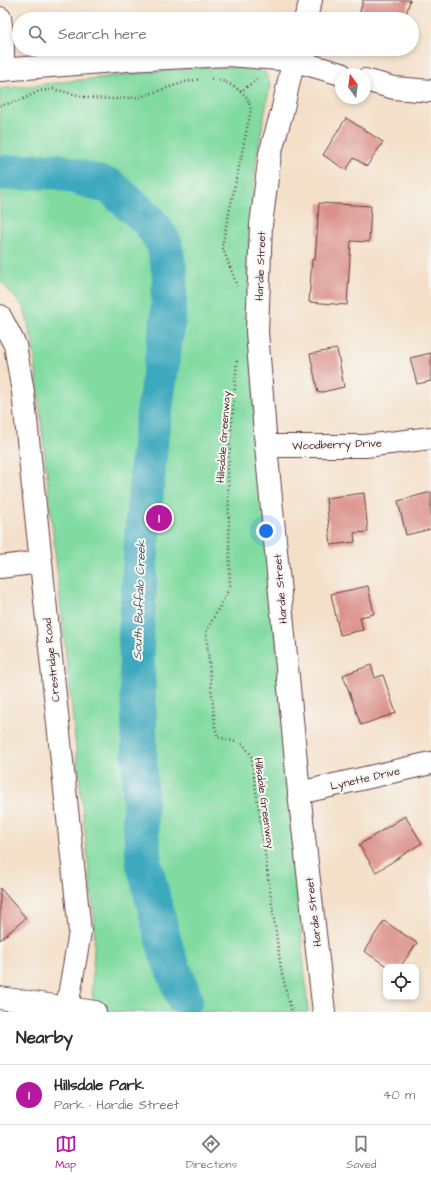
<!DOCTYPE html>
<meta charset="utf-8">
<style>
:root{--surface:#fff;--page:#f7f7f7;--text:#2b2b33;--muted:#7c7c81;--line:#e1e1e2;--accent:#b5179e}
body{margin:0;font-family:"Architects Daughter",sans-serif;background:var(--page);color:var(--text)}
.controls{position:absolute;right:12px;bottom:12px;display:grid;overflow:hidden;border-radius:8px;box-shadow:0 2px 6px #0003}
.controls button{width:36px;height:36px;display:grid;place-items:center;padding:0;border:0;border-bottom:1px solid var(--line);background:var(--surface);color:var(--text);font:20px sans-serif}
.compass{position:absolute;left:335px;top:68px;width:36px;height:36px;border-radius:50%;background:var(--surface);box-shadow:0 2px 6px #0003;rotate:346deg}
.you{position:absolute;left:266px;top:531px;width:14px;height:14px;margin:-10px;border:3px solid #fff;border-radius:50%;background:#1a73e8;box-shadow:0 0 0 6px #1a73e833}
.badge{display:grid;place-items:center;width:26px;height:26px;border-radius:50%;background:var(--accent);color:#fff;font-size:13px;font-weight:700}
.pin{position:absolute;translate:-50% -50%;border:2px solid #fff;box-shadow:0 1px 4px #0006}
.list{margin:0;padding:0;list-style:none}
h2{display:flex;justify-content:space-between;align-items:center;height:52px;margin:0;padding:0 16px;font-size:17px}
h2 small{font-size:13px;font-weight:400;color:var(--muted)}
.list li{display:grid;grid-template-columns:26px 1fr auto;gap:12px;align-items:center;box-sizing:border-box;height:60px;padding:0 16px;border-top:1px solid var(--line)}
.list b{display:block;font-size:15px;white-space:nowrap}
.list p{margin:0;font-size:13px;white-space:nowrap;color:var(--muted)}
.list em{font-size:13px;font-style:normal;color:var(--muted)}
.icon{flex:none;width:22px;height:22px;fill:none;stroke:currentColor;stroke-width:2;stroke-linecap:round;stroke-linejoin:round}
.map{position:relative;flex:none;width:431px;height:1012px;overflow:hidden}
.search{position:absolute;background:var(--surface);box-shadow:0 2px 6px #0003;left:12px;right:12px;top:12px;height:44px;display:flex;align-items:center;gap:10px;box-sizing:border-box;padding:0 14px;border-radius:22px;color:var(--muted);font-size:15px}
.sheet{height:112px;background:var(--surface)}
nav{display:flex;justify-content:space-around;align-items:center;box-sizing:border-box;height:56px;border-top:1px solid var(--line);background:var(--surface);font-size:11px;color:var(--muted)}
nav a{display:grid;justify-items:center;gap:2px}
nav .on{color:var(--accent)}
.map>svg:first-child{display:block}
.green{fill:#81dba1;stroke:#667d66}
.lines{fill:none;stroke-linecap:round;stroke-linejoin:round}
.river{stroke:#3ea9be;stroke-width:36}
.building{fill:#db9089}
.minor-casing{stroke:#643c43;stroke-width:24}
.tertiary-casing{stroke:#643c43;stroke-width:24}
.path{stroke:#643c43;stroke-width:2.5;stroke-dasharray:1 3;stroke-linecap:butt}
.minor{stroke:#fff;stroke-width:22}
.tertiary{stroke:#fff;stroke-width:22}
.labels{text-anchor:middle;stroke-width:4;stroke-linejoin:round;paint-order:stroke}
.street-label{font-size:11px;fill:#4a1f2b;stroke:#f6f6f2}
.water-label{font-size:12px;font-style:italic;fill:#455666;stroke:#f6f6f2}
</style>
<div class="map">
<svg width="431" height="1012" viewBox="0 0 431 1012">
<rect width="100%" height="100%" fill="#f6f6f2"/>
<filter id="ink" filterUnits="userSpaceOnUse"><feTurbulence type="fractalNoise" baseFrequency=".025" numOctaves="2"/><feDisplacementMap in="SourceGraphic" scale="8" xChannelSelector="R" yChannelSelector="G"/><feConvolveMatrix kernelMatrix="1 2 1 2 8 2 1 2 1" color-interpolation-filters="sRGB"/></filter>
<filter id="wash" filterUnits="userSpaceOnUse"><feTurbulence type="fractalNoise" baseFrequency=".012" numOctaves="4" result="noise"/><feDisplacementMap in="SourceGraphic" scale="16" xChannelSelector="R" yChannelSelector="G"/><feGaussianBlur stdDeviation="0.9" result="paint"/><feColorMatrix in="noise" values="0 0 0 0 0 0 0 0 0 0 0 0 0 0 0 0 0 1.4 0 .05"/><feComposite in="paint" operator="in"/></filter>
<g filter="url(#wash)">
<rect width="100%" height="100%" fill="#f4e0c9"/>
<polygon class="green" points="196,67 242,67 265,72 270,84 256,160 248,266 248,315 308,1012 94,1012 92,988 95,927 33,344 24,308 0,280 0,89"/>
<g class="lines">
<polyline class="river" points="0,173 57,171 111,187 150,222 164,243 170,274 168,320 151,434 142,535 136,636 139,721 140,819 144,864 167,954 185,999"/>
</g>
<g id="blocks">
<g class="building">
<polygon points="363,0 410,0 405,19 358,19"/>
<polygon points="346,118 383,142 367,166 354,158 346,170 323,155"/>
<polygon points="319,203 371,206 369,242 351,241 347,305 309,302 312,259 315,260"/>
<polygon points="337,349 344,387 318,393 310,354"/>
<polygon points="431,353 431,381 417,384 410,358"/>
<polygon points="431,492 431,529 406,535 398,501"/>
<polygon points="364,493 368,532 354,533 355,542 331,545 326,498"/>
<polygon points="368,586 374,614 360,617 363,630 340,635 331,594"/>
<polygon points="371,665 375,678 383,675 396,713 361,725 343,675"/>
<polygon points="405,816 422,843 376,872 359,845"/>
<polygon points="0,888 26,918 0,940"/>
<polygon points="384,921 417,943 400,967 388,967 364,951"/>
</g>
</g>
</g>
<g filter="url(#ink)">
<use href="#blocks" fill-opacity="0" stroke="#643c43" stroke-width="1"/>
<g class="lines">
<defs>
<g id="minor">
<polyline points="0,18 3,41 3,70"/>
<polyline points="305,19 311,0"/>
<polyline points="296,49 282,112 270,154 261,225 257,332 266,446 299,793 324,1012"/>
<polyline points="0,70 127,60 228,55 292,60 341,74"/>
<polyline points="365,80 394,88 431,91"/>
<polyline points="0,316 15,345 23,392 80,932 67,1007"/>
<polyline points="266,446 365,446 431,438"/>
<polyline points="0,567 41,562"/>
<polyline points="299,793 431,763"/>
</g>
<polyline id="tertiary" points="0,998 95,1012"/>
</defs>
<use href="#minor" class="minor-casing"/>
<use href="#tertiary" class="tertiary-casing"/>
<g class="path">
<path d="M211 79C224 79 239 88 247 98 249 101 250 107 251 110L222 246 237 286"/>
<polyline points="240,92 257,79"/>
<polyline points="0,106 24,99 39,91 53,89 89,98 113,99 140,97 185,82 200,79"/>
<polyline points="237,361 228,469 230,587 206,632 215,727 218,737 243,744 251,755 281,969 287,995 292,1012"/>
</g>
<use href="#minor" class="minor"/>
<use href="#tertiary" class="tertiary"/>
</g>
</g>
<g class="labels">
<g class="street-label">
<text transform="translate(260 266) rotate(-88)" y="4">Hardie Street</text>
<text transform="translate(223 437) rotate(-86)" y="4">Hillsdale Greenway</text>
<text transform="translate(337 444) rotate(-2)" y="4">Woodberry Drive</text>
<text transform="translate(280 589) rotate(-95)" y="4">Hardie Street</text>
<text transform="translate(51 660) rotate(-96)" y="4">Crestridge Road</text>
<text transform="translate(365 778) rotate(-13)" y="4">Lynette Drive</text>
<text transform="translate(265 803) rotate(82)" y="4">Hillsdale Greenway</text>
<text transform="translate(313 912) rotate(-97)" y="4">Hardie Street</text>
</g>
<g class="water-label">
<text transform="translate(139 600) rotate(-88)" y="4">South Buffalo Creek</text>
</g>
</g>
</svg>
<div class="controls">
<button><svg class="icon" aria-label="locate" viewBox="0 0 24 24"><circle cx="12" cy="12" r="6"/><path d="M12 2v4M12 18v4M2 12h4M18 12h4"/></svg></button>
</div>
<svg class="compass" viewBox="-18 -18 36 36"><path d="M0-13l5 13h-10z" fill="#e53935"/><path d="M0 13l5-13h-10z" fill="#7c7c81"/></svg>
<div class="you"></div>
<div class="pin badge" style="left:159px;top:518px">1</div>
<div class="search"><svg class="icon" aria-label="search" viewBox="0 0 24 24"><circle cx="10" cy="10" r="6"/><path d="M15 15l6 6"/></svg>Search here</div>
</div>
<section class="sheet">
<h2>Nearby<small></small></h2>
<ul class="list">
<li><span class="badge">1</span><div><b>Hillsdale Park</b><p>Park · Hardie Street</p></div><em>40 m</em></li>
</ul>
</section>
<nav>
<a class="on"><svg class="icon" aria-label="map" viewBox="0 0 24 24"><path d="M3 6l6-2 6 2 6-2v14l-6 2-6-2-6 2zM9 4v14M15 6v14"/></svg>Map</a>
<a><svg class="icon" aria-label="directions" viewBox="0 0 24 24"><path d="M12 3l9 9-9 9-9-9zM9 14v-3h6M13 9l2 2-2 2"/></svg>Directions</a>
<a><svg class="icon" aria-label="saved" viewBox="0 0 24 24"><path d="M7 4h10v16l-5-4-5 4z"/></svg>Saved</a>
</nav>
